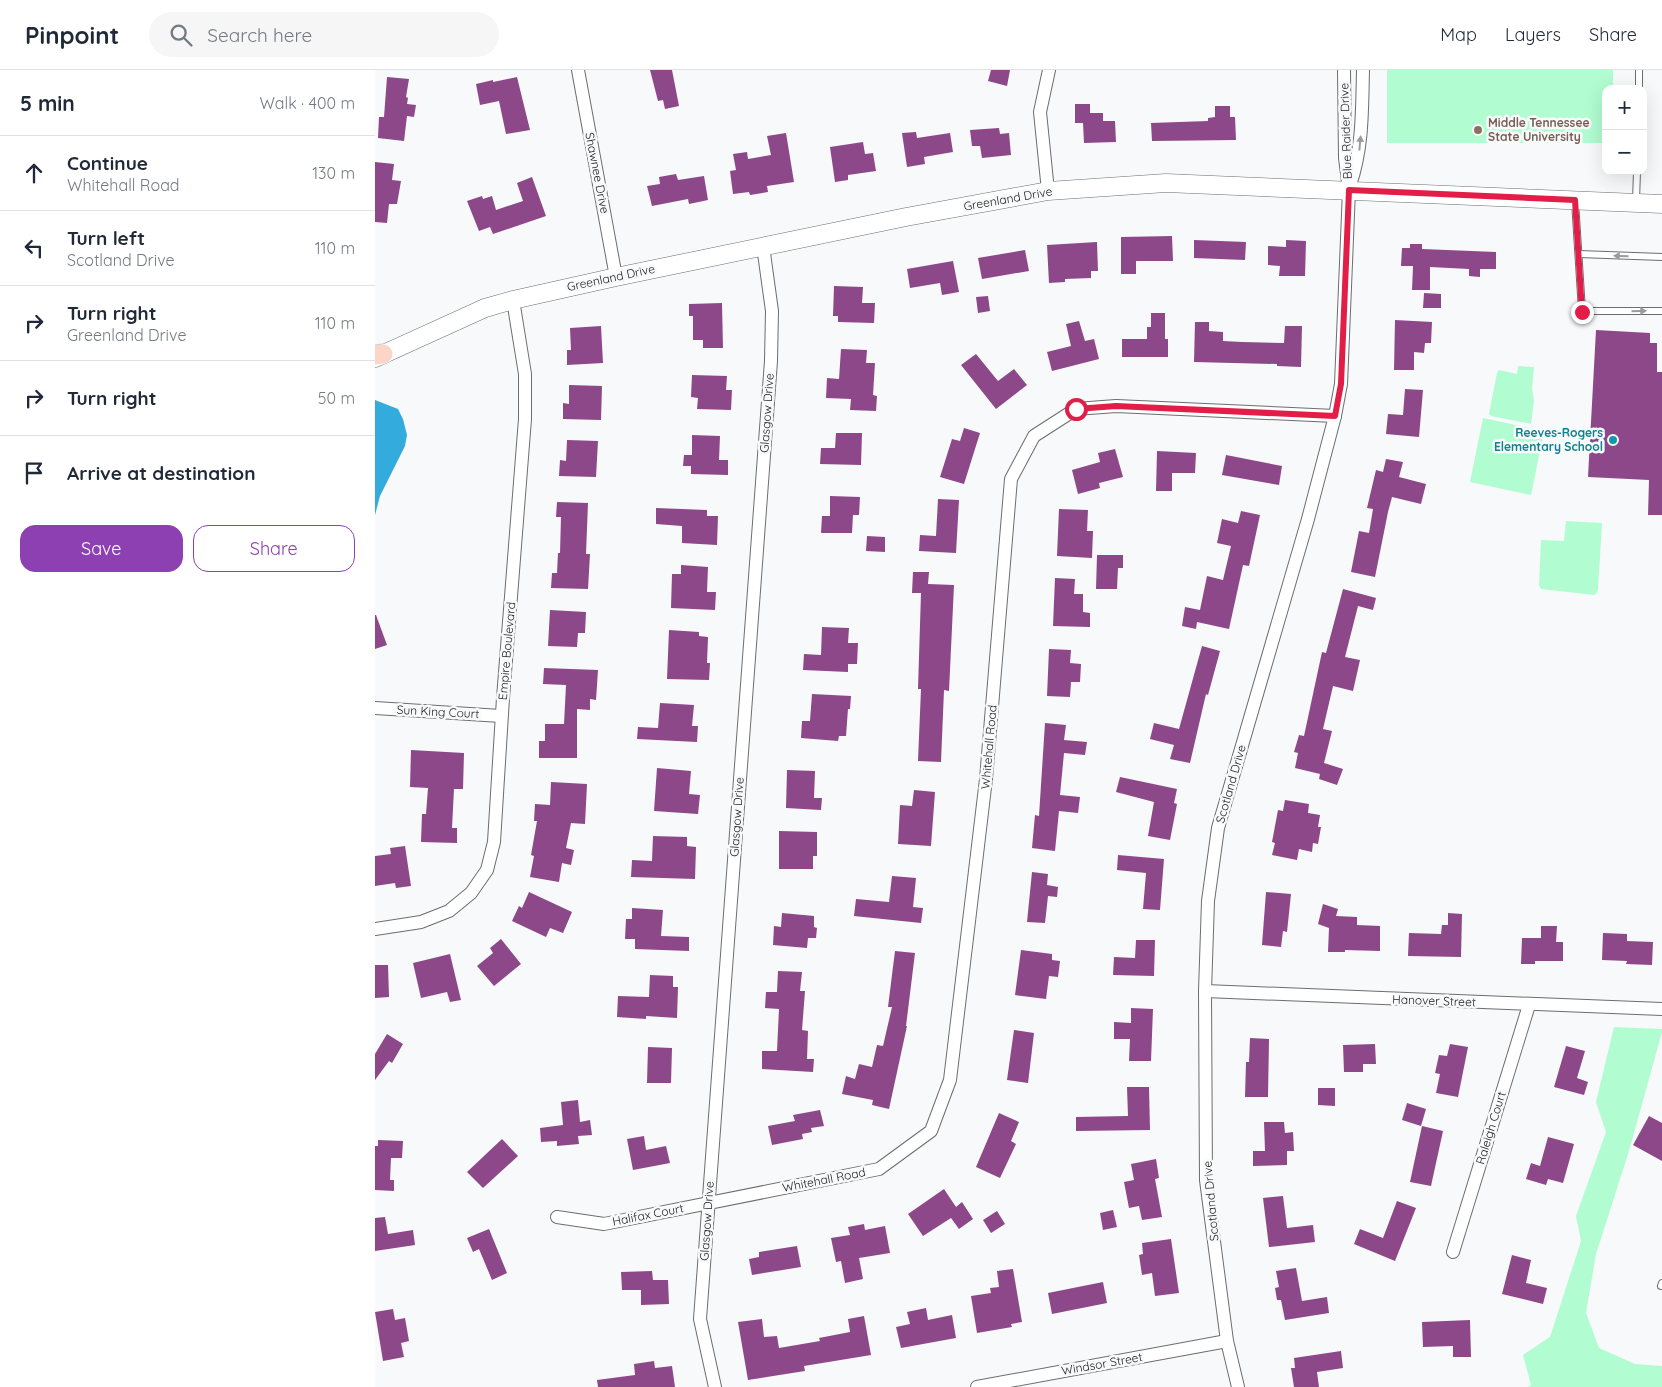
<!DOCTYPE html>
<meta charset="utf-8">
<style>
:root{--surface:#fff;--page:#f6f6f7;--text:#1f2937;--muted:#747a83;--line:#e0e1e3;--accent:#8d40b1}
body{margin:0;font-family:Quicksand,sans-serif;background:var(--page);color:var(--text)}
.controls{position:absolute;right:15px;top:15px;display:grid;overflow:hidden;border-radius:10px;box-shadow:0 5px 20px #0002}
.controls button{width:45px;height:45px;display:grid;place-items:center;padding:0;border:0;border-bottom:1px solid var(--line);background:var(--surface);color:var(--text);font:25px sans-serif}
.stop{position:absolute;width:15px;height:15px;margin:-11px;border:4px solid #e11d48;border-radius:50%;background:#fff}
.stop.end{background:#e11d48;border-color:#fff;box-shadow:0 1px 5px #0008}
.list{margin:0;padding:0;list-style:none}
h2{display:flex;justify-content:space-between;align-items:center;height:65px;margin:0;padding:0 20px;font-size:21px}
h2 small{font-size:16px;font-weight:400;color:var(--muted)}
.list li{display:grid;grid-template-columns:32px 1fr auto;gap:15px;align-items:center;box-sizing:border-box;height:75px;padding:0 20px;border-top:1px solid var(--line)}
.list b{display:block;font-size:19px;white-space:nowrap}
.list p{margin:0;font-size:16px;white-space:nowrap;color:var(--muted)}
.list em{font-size:16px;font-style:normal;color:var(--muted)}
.actions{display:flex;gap:10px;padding:15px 20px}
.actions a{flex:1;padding:11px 0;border:1px solid var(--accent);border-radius:15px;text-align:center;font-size:18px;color:var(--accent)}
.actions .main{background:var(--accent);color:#fff}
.icon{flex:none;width:28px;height:28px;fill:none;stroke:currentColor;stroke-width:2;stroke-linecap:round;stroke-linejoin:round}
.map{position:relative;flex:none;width:1287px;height:1317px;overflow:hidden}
header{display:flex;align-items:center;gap:30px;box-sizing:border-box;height:70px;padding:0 25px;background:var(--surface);border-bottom:1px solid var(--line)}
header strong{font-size:24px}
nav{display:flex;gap:28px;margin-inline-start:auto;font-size:18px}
.search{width:350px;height:45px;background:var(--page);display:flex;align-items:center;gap:12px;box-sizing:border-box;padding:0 18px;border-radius:28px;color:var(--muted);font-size:19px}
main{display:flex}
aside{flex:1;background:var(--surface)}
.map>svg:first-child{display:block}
.green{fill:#b1fcd1}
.water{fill:#33acdd}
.building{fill:#8c4889}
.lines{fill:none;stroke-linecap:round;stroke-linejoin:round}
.lane-casing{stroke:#6c6d6e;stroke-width:8}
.street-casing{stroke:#6c6d6e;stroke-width:14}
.secondary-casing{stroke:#6c6d6e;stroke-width:19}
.primary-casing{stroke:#d2d2d3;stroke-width:21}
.lane{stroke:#fff;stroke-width:6}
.street{stroke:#fff;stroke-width:12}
.secondary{stroke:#fff;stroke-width:18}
.primary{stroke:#fad5c8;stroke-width:19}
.oneway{fill:#9b9b9b}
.route{stroke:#e11d48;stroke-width:6}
.education-dot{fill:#8d6e63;stroke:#f8f9fa;stroke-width:2}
.culture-dot{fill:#0f9aa8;stroke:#f8f9fa;stroke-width:2}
.labels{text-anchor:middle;stroke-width:5;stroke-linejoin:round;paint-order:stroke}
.education-label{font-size:12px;font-weight:bold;fill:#785e54;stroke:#f8f9fa;text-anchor:start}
.street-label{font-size:12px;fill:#202021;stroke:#f8f9fa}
.culture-label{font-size:12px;font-weight:bold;fill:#0d838f;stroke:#f8f9fa;text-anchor:end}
</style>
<header>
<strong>Pinpoint</strong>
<div class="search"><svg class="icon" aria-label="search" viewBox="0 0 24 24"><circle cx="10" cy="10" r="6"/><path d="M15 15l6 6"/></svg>Search here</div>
<nav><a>Map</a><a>Layers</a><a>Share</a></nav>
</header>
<main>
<aside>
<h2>5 min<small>Walk · 400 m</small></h2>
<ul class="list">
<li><svg class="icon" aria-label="ahead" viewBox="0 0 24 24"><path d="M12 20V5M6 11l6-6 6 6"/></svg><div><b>Continue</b><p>Whitehall Road</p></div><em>130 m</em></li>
<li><svg class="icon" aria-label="left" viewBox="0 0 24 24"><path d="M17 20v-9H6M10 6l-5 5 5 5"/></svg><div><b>Turn left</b><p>Scotland Drive</p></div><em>110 m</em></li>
<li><svg class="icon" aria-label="right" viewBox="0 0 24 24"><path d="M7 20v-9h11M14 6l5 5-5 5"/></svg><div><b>Turn right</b><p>Greenland Drive</p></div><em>110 m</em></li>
<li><svg class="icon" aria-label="right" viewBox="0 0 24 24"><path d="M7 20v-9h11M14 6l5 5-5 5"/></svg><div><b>Turn right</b></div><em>50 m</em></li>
<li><svg class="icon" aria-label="arrive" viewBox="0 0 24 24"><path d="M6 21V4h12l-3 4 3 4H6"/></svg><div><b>Arrive at destination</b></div></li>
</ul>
<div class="actions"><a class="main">Save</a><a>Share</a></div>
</aside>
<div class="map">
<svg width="1287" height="1317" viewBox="0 0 1287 1317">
<rect width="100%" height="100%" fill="#f8f9fa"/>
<g class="green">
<polygon points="1012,0 1238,0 1238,19 1231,19 1231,73 1012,73"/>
<polygon points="1143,296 1159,297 1157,319 1159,330 1156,354 1116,346 1114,344 1122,303 1124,300 1142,304"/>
<polygon points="1108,348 1169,361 1156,425 1095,412"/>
<polygon points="1191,451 1227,453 1223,520 1220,525 1166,519 1164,515 1166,470 1189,471"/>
<polygon points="1239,957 1287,959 1287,962 1254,1081 1221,1184 1211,1243 1224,1278 1260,1294 1287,1296 1287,1317 1153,1317 1156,1315 1148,1285 1175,1267 1206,1171 1201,1146 1231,1062 1221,1032"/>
</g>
<polygon class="water" points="0,330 23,339 28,349 32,365 30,376 5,426 0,445"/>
<g class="building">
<polygon points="275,0 297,0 304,36 290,39 288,30 283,31"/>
<polygon points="616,0 635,0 632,16 613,11"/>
<polygon points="12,7 34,9 31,27 33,28 32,34 41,35 39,47 32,46 29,71 3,68 4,47 9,47"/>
<polygon points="142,7 155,60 131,64 124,31 105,35 101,14 118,10 118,12"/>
<polygon points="700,34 715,34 715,43 728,43 728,51 740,51 741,72 709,73 708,53 700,53"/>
<polygon points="840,36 855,36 855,47 860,47 861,70 777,71 776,53 833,51 833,48 840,47"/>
<polygon points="624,58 625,64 634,63 636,85 607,88 605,76 597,76 595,60"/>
<polygon points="541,62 542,68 575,63 578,82 549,87 550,94 532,97 527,63"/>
<polygon points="411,63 419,112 392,116 393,122 375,125 374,122 358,124 355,101 361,100 358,84 372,82 373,89 396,85 392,66"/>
<polygon points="488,72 490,84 498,83 501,101 473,105 473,110 460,112 455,77"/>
<polygon points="0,92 19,94 17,110 26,111 22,134 14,134 12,153 0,152"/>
<polygon points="301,104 303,110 329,106 333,130 314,134 313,129 277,136 272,116 285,114 284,107"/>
<polygon points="157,107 171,146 118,164 115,157 104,161 92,131 107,126 108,129 117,126 121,140 148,131 142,113"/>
<polygon points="797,166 798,191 761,191 761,204 746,204 746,167"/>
<polygon points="819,170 871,172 870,190 819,188"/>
<polygon points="911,170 931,171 930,206 904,206 905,196 893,195 893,176 911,177"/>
<polygon points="722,172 723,201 716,201 716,208 690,209 690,212 674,213 672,175"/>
<polygon points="1035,174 1047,174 1047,179 1121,182 1121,199 1105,199 1105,207 1094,206 1094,199 1055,197 1055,220 1037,220 1038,196 1026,196 1027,178 1035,178"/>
<polygon points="650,180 654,201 607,209 603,188"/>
<polygon points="578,191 584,222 567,225 565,213 535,218 532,199"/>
<polygon points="459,216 488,217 487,233 500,233 499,253 463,252 463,246 458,246"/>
<polygon points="1049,223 1066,224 1066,238 1048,238"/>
<polygon points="613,226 615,241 603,243 601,227"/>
<polygon points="347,233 348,278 328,278 328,270 318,270 318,246 314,246 314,234"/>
<polygon points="776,243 790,243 790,269 793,269 793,287 747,287 747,269 772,269 772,257 776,257"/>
<polygon points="1020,250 1057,252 1056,273 1050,273 1049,283 1039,282 1039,300 1019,300"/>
<polygon points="704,251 710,271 719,269 724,289 677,301 672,282 696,276 691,254"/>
<polygon points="820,252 834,252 834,261 848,262 848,271 867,272 909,273 910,256 927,256 926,297 902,296 902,294 819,292"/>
<polygon points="226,256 228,293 192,295 192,280 196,280 195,258"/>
<polygon points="1221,260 1275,263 1275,273 1282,273 1282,302 1287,302 1287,445 1273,445 1274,410 1213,407"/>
<polygon points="466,279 492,280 491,293 500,293 498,325 502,326 501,341 475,340 476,329 451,328 452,308 464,309"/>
<polygon points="601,284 623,311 639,299 652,315 621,339 586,295"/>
<polygon points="317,305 352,306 351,320 357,320 356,340 322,339 323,328 316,327"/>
<polygon points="194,315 227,316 226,350 188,349 188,333 194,334"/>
<polygon points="1030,319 1048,320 1044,367 1011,364 1013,344 1028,345"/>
<polygon points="589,358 605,363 589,414 565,407 577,369 585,371"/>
<polygon points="461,363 487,363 486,395 445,394 446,378 460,378"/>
<polygon points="317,365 345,366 344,390 353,390 353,405 316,404 316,396 308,396 309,385 317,385"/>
<polygon points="192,370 223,371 221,407 184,406 185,390 191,391"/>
<polygon points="740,379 748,407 724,413 725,418 703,424 697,400 725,392 723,383"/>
<polygon points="782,381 821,383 820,403 797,403 797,421 781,421"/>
<polygon points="851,385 907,396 904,415 847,405"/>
<polygon points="1011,389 1028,392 1024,407 1051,414 1046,434 1017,427 1013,442 1000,507 976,502 984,461 994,463 998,439 992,438 1001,400 1008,402"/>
<polygon points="455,426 485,427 484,445 478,445 477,463 446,463 447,446 455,446"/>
<polygon points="563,429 584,430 581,483 544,481 545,465 561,466"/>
<polygon points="182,432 213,433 211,484 215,484 213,519 176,518 177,503 182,503 183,483 185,483 186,447 181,447"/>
<polygon points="281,438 332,440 332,446 343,446 342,475 307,473 307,456 281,454"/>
<polygon points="684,439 713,440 712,461 718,461 717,488 682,486"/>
<polygon points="866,441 885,445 874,496 868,495 854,559 822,552 821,559 807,556 810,537 825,540 832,506 848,510 856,476 842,473 847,449 863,453"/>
<polygon points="492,466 510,467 510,482 491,481"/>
<polygon points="722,485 748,485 748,498 743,498 742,519 721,519"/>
<polygon points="306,495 333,497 332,522 341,522 340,540 296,538 297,504 306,504"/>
<polygon points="538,502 554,502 553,514 579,515 574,621 569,620 566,692 543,691 546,619 543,619 546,523 537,523"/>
<polygon points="680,508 700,509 699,524 708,524 708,542 715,543 715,557 678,556"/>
<polygon points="968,519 1001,528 998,540 983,536 970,587 985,590 978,621 958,616 948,659 957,661 949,693 968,699 962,715 944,709 945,704 920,698 923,683 919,682 924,665 929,666 947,582 951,583"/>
<polygon points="175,540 211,542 210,563 203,563 202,577 173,576"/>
<polygon points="0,545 1,545 12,575 0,579"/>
<polygon points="447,557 474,558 473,573 483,573 482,594 473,594 473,602 428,600 429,584 446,585"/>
<polygon points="294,560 324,562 324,566 333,567 332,593 335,593 334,610 292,609"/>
<polygon points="827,576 845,581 833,625 831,624 815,693 795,689 799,675 775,669 779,653 804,659"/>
<polygon points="674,579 696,580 695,593 706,594 705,612 696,612 695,627 672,626"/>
<polygon points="169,598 223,600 221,630 215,629 215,640 202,639 202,688 164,688 164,671 170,671 170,654 189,654 191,615 168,614"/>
<polygon points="437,624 476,626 475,639 473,639 471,666 464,666 463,671 426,668 427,651 435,651"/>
<polygon points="285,633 319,635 317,656 323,656 322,672 262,669 263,657 283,658"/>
<polygon points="670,653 691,655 689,670 712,672 710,685 689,683 685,725 705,727 703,743 684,741 680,781 657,778 660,745 664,746"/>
<polygon points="36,680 89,683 88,719 79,719 77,758 82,758 82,773 46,772 47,744 51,744 53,718 35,717"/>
<polygon points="282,698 316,701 314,724 325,725 323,744 279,741"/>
<polygon points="412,700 440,701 439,728 447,728 446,740 411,738"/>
<polygon points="745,707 802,719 799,733 802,734 795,770 773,766 779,732 741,722"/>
<polygon points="176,712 212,714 210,754 196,753 191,778 199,780 196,795 187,793 184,812 155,807 159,786 156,785 162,751 159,751 160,734 175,735"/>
<polygon points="539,720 560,722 556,776 523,774 525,735 537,736"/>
<polygon points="910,730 934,734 933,743 945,745 943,757 946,757 943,774 938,773 937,782 924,779 922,790 897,785 900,773 897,772 903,740 908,741"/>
<polygon points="404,761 442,762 442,786 438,786 438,799 404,799"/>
<polygon points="278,766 312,767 312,776 321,777 320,809 256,807 257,790 277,791"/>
<polygon points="30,776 36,816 21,818 20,813 0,816 0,786 16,784 15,778"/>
<polygon points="743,785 789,789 785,840 768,839 771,803 742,800"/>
<polygon points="657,802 673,804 672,815 683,817 682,827 673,826 670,853 652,852"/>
<polygon points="517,806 541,808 538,837 548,838 546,853 479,846 481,829 514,832"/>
<polygon points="154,822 197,842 188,863 175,858 171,867 137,851 144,836 147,838"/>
<polygon points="891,822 916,824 912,862 908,861 906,877 887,875"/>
<polygon points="948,834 963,839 961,846 982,847 982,855 1005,856 1005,881 970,880 970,882 953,882 954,858 943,854"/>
<polygon points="257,838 288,840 286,866 314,867 314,881 260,879 260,869 250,869 251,849 257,849"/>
<polygon points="407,843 439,846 439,857 442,858 441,868 433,868 432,878 398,875 399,856 406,857"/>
<polygon points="1073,843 1087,844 1086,887 1033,886 1034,863 1066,864 1067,855 1073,855"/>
<polygon points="1166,856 1182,856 1181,872 1188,872 1188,891 1160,891 1160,894 1146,894 1147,868 1166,868"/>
<polygon points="1228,863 1252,864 1252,871 1278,872 1277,895 1251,894 1252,891 1227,890"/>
<polygon points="126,869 146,894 119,916 102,896 118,883 115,878"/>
<polygon points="761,870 780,870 779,906 738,905 739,887 760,888"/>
<polygon points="646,880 677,884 677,890 685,891 683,907 674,906 671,929 640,925"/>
<polygon points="520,881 540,883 531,956 532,956 514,1039 497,1035 498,1030 467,1024 471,1006 480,1009 484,994 497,997 502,975 508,976 517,937 513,937"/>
<polygon points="75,884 86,930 75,932 72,922 46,928 38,893"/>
<polygon points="0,895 13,895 14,927 0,928"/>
<polygon points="403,901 427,902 425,921 430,921 427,960 433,961 432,989 439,989 438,1002 387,999 387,981 402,981 404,939 390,938 391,922 402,922"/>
<polygon points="275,905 298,906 298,917 303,917 302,948 271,946 271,949 242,947 243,926 274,927"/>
<polygon points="756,938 778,939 776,991 754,991 755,969 739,969 739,952 756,953"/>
<polygon points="639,960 659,963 653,1013 632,1010"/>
<polygon points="12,964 28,974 17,993 14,991 0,1010 0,984"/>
<polygon points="875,968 894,969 893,1027 870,1027 871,992 874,992"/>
<polygon points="1000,974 1001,994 988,994 988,1002 969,1002 968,975"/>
<polygon points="1075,974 1093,977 1083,1027 1061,1023 1065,1004 1060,1003 1064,985 1072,986"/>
<polygon points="1191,976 1210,981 1202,1008 1213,1012 1209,1025 1179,1017"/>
<polygon points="273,977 297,978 296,1013 272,1013"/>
<polygon points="752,1017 774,1017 775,1060 701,1061 701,1047 753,1046"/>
<polygon points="943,1018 960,1018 960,1036 943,1035"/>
<polygon points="203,1030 205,1052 215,1050 217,1065 203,1066 204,1074 182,1076 182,1071 166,1072 165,1058 188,1055 186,1032"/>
<polygon points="1032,1033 1051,1039 1046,1056 1027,1050"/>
<polygon points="445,1040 449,1056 436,1058 437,1062 427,1064 428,1069 397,1075 393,1056 420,1051 418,1045"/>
<polygon points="624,1043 644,1052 636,1071 641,1074 625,1108 601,1097"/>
<polygon points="1274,1046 1287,1053 1287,1091 1258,1075"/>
<polygon points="889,1052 909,1052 910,1063 918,1062 919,1081 912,1081 912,1095 878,1096 878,1081 890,1081"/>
<polygon points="1047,1056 1068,1061 1056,1116 1035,1112"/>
<polygon points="269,1066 271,1080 291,1076 295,1093 258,1100 252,1069"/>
<polygon points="1173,1067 1199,1074 1188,1113 1173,1109 1171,1115 1151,1109 1156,1093 1165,1096"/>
<polygon points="127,1069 143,1086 108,1118 92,1102"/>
<polygon points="3,1070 28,1071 27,1088 16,1088 15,1110 19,1110 19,1121 0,1120 0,1076 3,1076"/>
<polygon points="781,1089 784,1108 780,1109 787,1147 767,1150 764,1136 754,1138 749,1112 759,1110 756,1094"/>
<polygon points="569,1119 581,1137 587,1132 598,1149 584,1159 576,1148 548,1166 533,1144"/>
<polygon points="908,1126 912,1158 938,1155 940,1172 894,1177 888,1128"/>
<polygon points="1022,1131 1041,1138 1020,1191 979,1174 985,1159 1008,1168"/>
<polygon points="738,1140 742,1157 728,1160 725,1143"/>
<polygon points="622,1141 630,1154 616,1163 608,1150"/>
<polygon points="10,1147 13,1164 38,1160 40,1175 0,1181 0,1148"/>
<polygon points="489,1154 490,1160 510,1156 515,1183 484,1188 488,1209 470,1213 466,1191 461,1192 456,1168 475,1165 473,1157"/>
<polygon points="114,1159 132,1203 117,1210 104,1179 98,1182 92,1168"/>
<polygon points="796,1169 804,1223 780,1226 777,1203 767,1205 764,1185 768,1184 767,1173"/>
<polygon points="422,1176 426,1197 377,1205 374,1189 384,1187 384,1182"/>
<polygon points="1137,1185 1156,1190 1151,1213 1172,1218 1168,1234 1127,1224"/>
<polygon points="921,1198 927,1231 952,1227 954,1243 910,1250 906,1230 902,1230 900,1218 904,1217 901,1201"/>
<polygon points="638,1199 647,1252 636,1254 637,1257 602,1263 596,1226 616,1223 615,1218 624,1217 622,1201"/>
<polygon points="277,1201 278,1210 293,1210 294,1234 266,1235 266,1220 247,1220 246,1202"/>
<polygon points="728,1212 732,1233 677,1244 673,1223"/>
<polygon points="551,1238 553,1250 577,1245 581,1268 526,1278 521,1257 535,1254 532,1242"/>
<polygon points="18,1239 20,1250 30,1248 34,1271 26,1273 29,1287 8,1291 0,1242"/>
<polygon points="489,1246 496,1285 429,1296 430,1301 373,1310 363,1252 387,1249 389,1267 402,1266 404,1278 445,1271 444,1268 475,1262 473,1249"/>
<polygon points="1095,1250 1096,1287 1078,1287 1078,1276 1048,1277 1047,1252"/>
<polygon points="966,1281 968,1298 942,1302 944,1317 919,1317 916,1298 920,1298 919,1288"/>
<polygon points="279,1291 280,1298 297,1296 300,1317 223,1317 222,1310 260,1305 259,1294"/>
</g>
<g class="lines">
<defs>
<g id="lane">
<polyline points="1264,19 1264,0"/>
<polyline points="1200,131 1207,241 1287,241"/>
<polyline points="1261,131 1262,101"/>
<polyline points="1204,184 1287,187"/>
<polyline points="1286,1216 1287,1213"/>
</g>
<g id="street">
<polyline points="203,0 241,207"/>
<path d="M975 115C988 78 987 39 988 0"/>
<polyline points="673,121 665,42 674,0"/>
<polyline points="0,638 126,646"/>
<polyline points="0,859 46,852 74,841 96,823 112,800 119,772 128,628 150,349 150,304 138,230"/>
<polyline points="830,921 1287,939"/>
<polyline points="182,1147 229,1154 504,1099 556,1061 575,1010 611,709 636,409 659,366 701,339 741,336 960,346"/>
<polyline points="1078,1182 1154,935"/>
<polyline points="340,1317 325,1249 396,291 397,241 388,176"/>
<polyline points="602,1317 852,1271"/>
<polyline points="863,1317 852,1271 831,1110 830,921 833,831 843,758 933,449 960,346 966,314 974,120 970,88 969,0"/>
</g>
<polyline id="secondary" points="0,288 110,238 138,230 241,207 531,147 673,121 791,113 1287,134"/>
<polyline id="primary" points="0,285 8,284"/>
</defs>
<use href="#lane" class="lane-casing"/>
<use href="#street" class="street-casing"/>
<use href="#secondary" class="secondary-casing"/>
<use href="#primary" class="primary-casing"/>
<use href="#lane" class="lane"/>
<use href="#street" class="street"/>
<use href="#secondary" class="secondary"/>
<use href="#primary" class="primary"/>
</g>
<defs><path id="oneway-solid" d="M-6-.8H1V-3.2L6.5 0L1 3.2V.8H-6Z" transform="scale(1.25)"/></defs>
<g class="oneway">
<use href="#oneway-solid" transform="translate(985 73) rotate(-85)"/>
<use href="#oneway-solid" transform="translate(1246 186) rotate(-178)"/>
<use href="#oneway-solid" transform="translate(1264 241) rotate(-1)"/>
</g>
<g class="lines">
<polyline class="route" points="701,339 741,336 960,346 966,314 974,120 1200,130 1207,242"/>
</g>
<circle class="education-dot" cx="1103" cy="60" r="5"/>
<circle class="culture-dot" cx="1238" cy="370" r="5"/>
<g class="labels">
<g class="education-label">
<text x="1113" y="57">Middle Tennessee<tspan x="1113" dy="14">State University</tspan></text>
</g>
<g class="street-label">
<text transform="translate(971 61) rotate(-92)" y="4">Blue Raider Drive</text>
<text transform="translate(222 103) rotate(79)" y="4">Shawnee Drive</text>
<text transform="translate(633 129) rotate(-10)" y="4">Greenland Drive</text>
<text transform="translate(236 208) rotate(-12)" y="4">Greenland Drive</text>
<text transform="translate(392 343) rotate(-86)" y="4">Glasgow Drive</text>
<text transform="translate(132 581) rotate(-85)" y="4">Empire Boulevard</text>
<text transform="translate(63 642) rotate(3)" y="4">Sun King Court</text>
<text transform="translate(614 677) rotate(-85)" y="4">Whitehall Road</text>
<text transform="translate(856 714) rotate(-74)" y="4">Scotland Drive</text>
<text transform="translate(362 747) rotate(-86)" y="4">Glasgow Drive</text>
<text transform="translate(1059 931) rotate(2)" y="4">Hanover Street</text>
<text transform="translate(1116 1058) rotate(-73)" y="4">Raleigh Court</text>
<text transform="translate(449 1110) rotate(-11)" y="4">Whitehall Road</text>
<text transform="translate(836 1131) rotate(-95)" y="4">Scotland Drive</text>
<text transform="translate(273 1145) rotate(-11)" y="4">Halifax Court</text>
<text transform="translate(332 1151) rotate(-86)" y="4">Glasgow Drive</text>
<text transform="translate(727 1294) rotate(-10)" y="4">Windsor Street</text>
</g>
<g class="culture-label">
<text x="1228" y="367">Reeves-Rogers<tspan x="1228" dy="14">Elementary School</tspan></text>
</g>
</g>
</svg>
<div class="controls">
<button>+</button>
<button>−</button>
</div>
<div class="stop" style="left:701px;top:339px"></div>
<div class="stop end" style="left:1207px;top:242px"></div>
</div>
</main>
